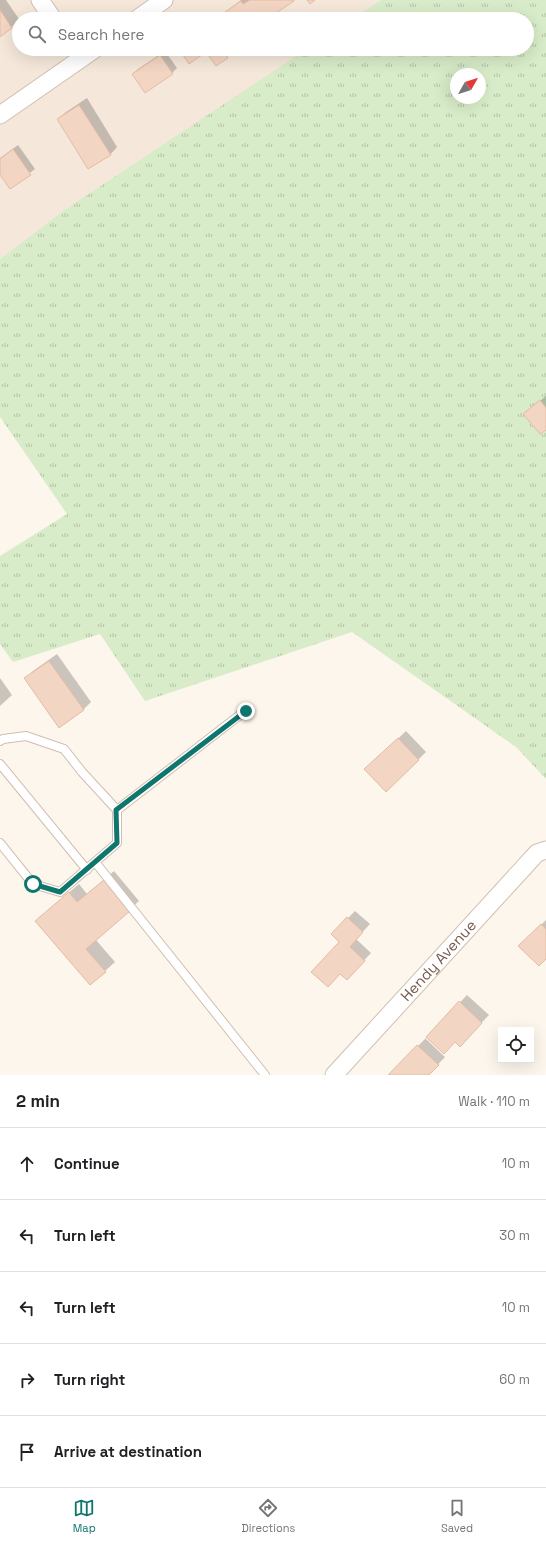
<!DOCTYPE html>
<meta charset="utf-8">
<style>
:root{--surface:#fff;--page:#f2f2f2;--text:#202124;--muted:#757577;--line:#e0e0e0;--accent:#0f766e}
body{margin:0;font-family:"Space Grotesk",sans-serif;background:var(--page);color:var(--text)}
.controls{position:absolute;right:12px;bottom:12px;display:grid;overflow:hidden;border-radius:0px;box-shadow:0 4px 16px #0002}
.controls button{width:36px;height:36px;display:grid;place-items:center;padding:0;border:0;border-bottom:1px solid var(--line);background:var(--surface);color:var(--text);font:20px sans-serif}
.compass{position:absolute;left:450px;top:68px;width:36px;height:36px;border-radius:50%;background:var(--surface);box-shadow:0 4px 16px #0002;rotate:51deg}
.stop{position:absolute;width:12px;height:12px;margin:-9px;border:3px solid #0f766e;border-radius:50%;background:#fff}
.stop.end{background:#0f766e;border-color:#fff;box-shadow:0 1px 4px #0008}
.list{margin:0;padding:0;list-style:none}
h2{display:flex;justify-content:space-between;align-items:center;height:52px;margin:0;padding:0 16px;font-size:17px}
h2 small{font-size:13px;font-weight:400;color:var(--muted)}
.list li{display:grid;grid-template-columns:26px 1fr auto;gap:12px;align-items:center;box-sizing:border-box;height:72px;padding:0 16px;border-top:1px solid var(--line)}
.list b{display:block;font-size:15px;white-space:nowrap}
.list em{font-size:13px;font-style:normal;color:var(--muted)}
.icon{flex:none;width:22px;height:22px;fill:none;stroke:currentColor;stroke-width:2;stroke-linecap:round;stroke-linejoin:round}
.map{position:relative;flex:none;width:546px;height:1075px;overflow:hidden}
.search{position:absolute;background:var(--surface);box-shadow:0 4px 16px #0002;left:12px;right:12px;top:12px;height:44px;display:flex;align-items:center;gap:10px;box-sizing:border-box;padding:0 14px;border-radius:22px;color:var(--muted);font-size:15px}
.sheet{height:412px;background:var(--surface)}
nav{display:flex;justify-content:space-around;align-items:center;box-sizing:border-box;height:56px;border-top:1px solid var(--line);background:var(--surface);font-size:11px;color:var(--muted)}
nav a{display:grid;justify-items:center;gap:2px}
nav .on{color:var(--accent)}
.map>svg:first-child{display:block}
.residential{fill:#f5e8da}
.grass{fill:url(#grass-tufts);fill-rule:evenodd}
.shadow{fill:#0003}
.building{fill:#f3d5c3;stroke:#e6bba3}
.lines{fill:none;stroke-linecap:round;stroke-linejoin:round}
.lane-casing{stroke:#d1beb0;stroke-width:10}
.street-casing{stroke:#d1beb0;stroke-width:19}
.lane{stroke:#fff;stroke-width:8}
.street{stroke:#fff;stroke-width:17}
.route{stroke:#0f766e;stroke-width:5}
.labels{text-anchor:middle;stroke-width:3.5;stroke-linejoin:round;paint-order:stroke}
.street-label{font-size:15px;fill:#7a5c4d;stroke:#fffaf3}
</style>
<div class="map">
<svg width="546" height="1075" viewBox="0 0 546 1075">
<defs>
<pattern id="grass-tufts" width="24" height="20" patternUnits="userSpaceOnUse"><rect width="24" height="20" fill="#d8ecc9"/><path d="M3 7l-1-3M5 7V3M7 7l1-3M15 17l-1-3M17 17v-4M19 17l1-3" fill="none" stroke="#b4c2a5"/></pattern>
</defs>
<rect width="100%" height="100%" fill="#fdf6ec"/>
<polygon class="residential" points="0,0 382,0 355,19 19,19 19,49 311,49 0,264"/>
<path class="grass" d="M381 0H546V779L516 747 352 632 145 701 100 634 13 662 0 644V556L67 514 0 417V259L66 209 307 49H527V19H352ZM456 74H480V98H456Z"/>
<g class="shadow">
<polygon points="0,0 6,0 19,19 12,27 0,35"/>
<polygon points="241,0 294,0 267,19 230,19 226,12"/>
<polygon points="216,15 219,19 210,19"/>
<polygon points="180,49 229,49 232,52 227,57 207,50"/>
<polygon points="165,51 177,68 172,73 133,74 138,69"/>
<polygon points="87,98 117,147 110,155 58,119 66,112"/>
<polygon points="18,145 35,169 10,188 0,173 0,158"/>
<polygon points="546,396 546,428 530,409"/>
<polygon points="57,654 91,702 84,709 59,726 26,679 33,671"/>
<polygon points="0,678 12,695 0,706"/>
<polygon points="406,731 426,752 386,791 373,762"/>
<polygon points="114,871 139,901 96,940 115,962 105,971 46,912 79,884 87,894"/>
<polygon points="355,911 370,924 356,939 371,953 354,971 341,941 348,918"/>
<polygon points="546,920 546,957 520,946"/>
<polygon points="467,995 489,1015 467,1038 455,1041 427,1037 426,1039 445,1057 428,1075 389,1075 426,1038"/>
</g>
<g class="building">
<polygon points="250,0 294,0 294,1 267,19 229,19 225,12 241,1 243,4"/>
<polygon points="307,0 315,0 310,4"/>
<polygon points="0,10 12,28 0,37"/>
<polygon points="179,49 221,49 228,58 216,66 206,52 189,64"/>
<polygon points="160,55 173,74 145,93 132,74"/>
<polygon points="79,105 111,155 88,169 57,119"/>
<polygon points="13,149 31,175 10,189 0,175 0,159"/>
<polygon points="540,400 546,408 546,430 540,434 523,414"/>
<polygon points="49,661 84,710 59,728 24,678"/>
<polygon points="398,738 419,760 386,792 364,769"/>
<polygon points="104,880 130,911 86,949 106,972 90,985 35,921 69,892 77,902"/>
<polygon points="347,917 363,932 350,947 365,961 347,980 340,974 328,987 311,972 339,942 331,934"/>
<polygon points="541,924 546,929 546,959 539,966 518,946"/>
<polygon points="459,1001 482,1023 460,1047 455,1042 444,1054 426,1037"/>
<polygon points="417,1045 439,1065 429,1075 388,1075"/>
</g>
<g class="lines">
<defs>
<g id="lane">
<polyline points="0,741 3,739 26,736 64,749 82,772 117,810 245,711"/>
<polyline points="0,764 87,870"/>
<polyline points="0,843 33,884 60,892 117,843 117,810"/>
<polyline points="95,862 265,1075"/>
</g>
<g id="street">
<polyline points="40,0 53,19"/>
<polyline points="137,19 164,0"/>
<polyline points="0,115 95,49"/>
<path id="s1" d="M334 1075 537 853 546 850"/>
</g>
</defs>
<use href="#lane" class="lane-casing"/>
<use href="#street" class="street-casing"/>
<use href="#lane" class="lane"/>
<use href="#street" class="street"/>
</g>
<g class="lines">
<polyline class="route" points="33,884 60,892 117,843 116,810 246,711"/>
</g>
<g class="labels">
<g class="street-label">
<text dy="5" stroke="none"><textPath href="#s1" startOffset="155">Hendy Avenue</textPath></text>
</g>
</g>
</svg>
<div class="controls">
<button><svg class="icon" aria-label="locate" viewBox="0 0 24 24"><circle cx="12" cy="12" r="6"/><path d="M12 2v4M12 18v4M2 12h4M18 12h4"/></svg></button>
</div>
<svg class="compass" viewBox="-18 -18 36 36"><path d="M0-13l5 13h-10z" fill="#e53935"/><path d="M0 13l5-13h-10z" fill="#757577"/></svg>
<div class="stop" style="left:33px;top:884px"></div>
<div class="stop end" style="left:246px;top:711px"></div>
<div class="search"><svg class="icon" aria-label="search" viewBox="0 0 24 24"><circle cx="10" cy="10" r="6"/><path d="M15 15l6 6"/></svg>Search here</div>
</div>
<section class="sheet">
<h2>2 min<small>Walk · 110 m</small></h2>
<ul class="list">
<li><svg class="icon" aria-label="ahead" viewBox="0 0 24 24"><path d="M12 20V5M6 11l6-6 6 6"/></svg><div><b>Continue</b></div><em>10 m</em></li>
<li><svg class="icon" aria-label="left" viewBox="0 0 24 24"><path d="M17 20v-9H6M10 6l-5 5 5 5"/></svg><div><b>Turn left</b></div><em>30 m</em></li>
<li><svg class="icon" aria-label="left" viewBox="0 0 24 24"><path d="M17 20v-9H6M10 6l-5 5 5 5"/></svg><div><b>Turn left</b></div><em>10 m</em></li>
<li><svg class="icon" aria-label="right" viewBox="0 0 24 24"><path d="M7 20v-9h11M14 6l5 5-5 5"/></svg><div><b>Turn right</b></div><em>60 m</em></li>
<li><svg class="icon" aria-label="arrive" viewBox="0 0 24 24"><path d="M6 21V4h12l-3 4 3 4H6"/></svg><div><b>Arrive at destination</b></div></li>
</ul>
</section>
<nav>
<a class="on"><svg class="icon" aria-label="map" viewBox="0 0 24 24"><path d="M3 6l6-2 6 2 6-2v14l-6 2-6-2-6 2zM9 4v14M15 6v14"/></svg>Map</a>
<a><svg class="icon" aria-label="directions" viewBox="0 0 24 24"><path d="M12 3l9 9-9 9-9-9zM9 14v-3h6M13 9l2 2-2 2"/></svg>Directions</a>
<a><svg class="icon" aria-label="saved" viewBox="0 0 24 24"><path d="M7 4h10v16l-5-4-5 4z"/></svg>Saved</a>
</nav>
